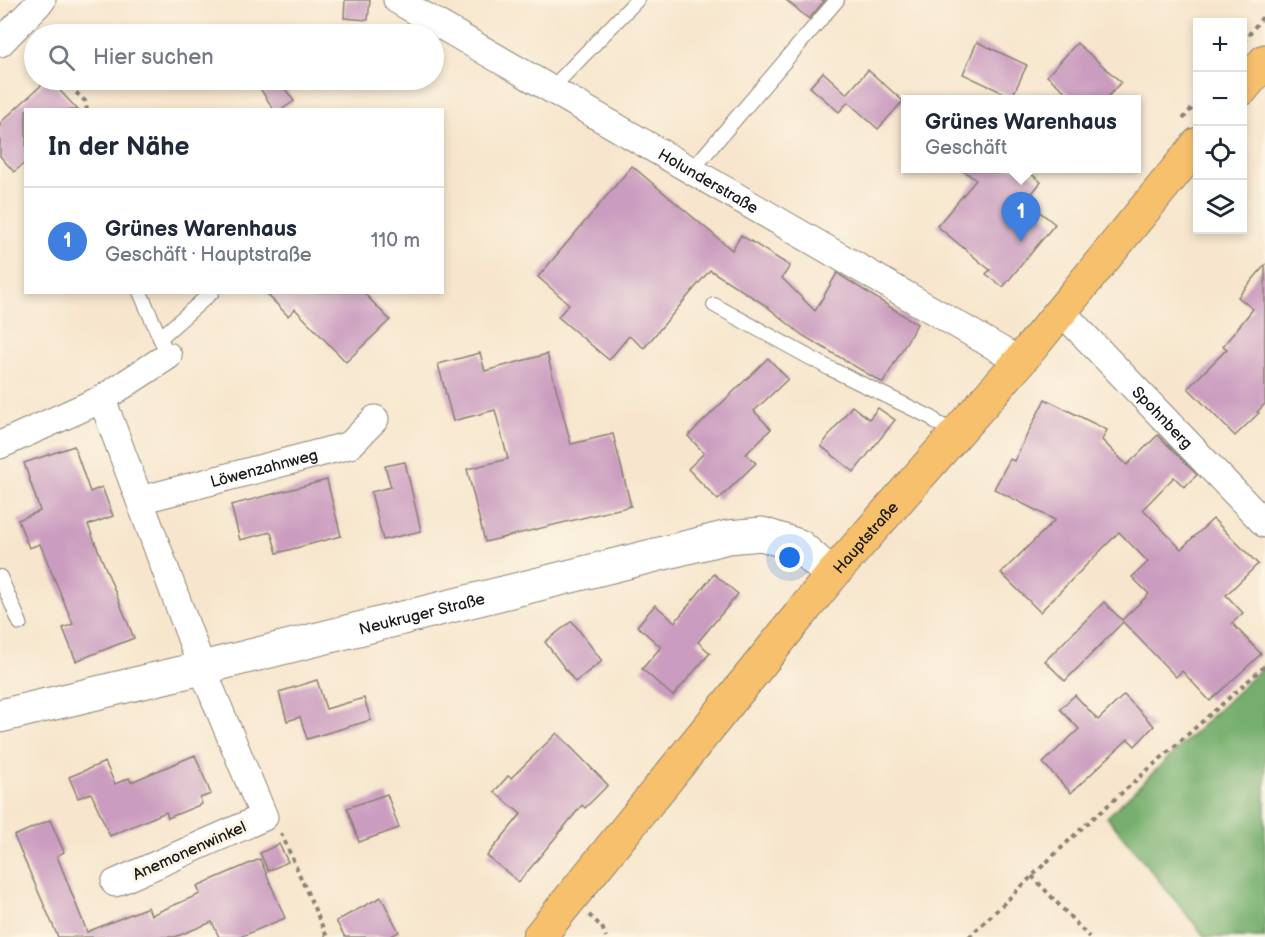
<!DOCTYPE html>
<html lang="de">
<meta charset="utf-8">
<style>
:root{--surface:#fff;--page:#f2f2f3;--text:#1f2937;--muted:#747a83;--line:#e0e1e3;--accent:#d1495b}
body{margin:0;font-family:"Balsamiq Sans",sans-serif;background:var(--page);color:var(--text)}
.controls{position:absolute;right:18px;top:18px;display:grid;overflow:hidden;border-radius:0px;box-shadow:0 3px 9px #0003}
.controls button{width:54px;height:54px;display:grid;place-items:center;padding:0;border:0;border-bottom:2px solid var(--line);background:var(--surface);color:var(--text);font:30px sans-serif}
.you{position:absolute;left:790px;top:558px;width:21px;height:21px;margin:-15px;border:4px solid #fff;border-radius:50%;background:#1a73e8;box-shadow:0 0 0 9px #1a73e833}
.badge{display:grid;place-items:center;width:39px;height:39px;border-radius:50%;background:var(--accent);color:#fff;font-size:20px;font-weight:700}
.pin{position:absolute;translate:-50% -50px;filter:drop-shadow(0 2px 3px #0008)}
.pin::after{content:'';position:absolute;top:32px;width:21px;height:18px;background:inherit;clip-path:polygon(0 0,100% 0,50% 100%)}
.popup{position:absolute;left:901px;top:95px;width:240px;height:78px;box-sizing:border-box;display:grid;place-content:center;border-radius:0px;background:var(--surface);filter:drop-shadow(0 2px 4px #0005);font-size:20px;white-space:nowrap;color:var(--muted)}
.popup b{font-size:22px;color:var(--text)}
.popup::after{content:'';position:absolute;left:50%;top:100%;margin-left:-12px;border:12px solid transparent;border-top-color:var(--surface)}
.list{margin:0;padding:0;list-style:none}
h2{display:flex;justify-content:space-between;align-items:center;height:78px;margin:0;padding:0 24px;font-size:26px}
h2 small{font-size:20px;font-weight:400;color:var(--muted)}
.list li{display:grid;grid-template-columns:39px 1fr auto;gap:18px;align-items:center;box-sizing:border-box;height:108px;padding:0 24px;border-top:2px solid var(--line)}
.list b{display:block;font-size:22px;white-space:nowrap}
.list p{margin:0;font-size:20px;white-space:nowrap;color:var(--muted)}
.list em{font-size:20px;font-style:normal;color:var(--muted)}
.icon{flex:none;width:33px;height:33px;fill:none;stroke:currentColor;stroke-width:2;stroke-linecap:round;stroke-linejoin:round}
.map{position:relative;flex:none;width:1265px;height:937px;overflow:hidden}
.search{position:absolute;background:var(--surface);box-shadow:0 3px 9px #0003;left:24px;top:24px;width:420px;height:66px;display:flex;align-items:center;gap:15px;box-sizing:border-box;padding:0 21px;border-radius:33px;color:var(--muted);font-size:22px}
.panel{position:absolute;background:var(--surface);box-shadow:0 3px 9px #0003;left:24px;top:108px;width:420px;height:186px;border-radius:0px}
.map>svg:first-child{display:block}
.forest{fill:#76af6d;stroke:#496644;stroke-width:1.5}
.building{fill:#ca9cbf}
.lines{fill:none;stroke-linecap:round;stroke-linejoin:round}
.service-casing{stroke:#8a8174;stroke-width:16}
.minor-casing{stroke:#8a8174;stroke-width:29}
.tertiary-casing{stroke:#8a8174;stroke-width:35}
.primary-casing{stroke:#8a8174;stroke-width:35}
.path{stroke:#8a8174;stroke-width:4;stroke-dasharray:4.5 4.5;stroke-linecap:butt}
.service{stroke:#fff;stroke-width:14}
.minor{stroke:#fff;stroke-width:27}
.tertiary{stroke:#fff;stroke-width:33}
.primary{stroke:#f7c06c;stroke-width:33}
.labels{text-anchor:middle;stroke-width:6;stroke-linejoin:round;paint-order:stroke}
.street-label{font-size:16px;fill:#1c1c1c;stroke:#fcf5e5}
</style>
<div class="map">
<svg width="1265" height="937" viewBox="0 0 1265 937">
<rect width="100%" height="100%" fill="#fcf5e5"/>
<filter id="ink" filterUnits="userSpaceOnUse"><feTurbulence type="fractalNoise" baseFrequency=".0167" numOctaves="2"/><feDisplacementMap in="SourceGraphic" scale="12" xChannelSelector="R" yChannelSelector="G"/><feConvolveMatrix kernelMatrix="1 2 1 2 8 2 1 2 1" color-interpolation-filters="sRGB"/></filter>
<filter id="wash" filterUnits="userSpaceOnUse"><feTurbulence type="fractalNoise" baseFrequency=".008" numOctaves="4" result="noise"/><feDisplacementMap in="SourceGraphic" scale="24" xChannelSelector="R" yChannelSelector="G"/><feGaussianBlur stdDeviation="1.35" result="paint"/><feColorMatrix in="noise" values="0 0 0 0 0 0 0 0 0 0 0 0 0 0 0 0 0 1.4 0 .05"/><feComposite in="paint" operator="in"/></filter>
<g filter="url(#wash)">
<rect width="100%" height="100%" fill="#f7e6cd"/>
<polygon class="forest" points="1265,665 1265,937 1205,937 1107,817"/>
<g id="blocks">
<g class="building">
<polygon points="345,0 370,0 368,20 344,18"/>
<polygon points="786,0 825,0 809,19"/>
<polygon points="977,42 1027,65 1012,97 963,74"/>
<polygon points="1077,43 1121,82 1106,99 1074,99 1047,76"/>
<polygon points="868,70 903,101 878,129 848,102 839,112 810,87 823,72 847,94"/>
<polygon points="47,80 50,80 78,110 26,110 26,162 14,172 0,156 0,123"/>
<polygon points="268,80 279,80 294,101 281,110 274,110 259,87"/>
<polygon points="632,166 732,250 741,235 790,266 782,278 815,311 837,273 917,324 883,383 802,335 765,305 710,270 644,348 629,336 609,360 558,317 569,304 538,277"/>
<polygon points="960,168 1024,168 1041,182 1026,201 1055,224 1003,287 986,274 990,270 937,226 976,180"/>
<polygon points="1265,265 1265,404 1257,412 1259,413 1235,436 1188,388 1227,349 1223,346 1253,309 1238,297"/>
<polygon points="265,292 363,292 390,320 346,362 295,309 288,316"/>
<polygon points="480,353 485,371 547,354 571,444 613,434 631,506 485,542 467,469 508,459 495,410 453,421 438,364"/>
<polygon points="768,358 788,379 754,411 771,429 746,454 756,463 718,500 688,469 704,453 688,436"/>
<polygon points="1045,399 1107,430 1102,440 1127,465 1158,435 1197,475 1184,487 1174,477 1143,509 1181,549 1213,519 1258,564 1226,595 1243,613 1232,623 1261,654 1210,701 1182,671 1176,677 1123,622 1065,681 1045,661 1104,602 1122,620 1149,594 1132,577 1148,562 1119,532 1040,612 1001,573 1055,520 994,489 1010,459 1014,461"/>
<polygon points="852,406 869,419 878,408 895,420 854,472 821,446"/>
<polygon points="74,446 90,492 102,487 113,516 88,525 134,638 76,661 63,628 73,624 40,544 29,548 18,520 40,511 24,463"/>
<polygon points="405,462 421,531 383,540 371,492 391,487 385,466"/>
<polygon points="327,480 341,536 277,553 271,532 240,540 231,505"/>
<polygon points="714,574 738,594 698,642 710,653 673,696 642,669 661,647 637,626 655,605 675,622"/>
<polygon points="572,621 602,661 575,682 545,642"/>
<polygon points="317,680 326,709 364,698 371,720 307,739 300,717 287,721 279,692"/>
<polygon points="1075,695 1098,720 1124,695 1154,726 1135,746 1128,739 1071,793 1043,763 1079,729 1060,709"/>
<polygon points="557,733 608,785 585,808 582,805 519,882 487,856 521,814 494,792 508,776 511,778"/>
<polygon points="195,755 211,794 200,798 202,804 168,818 166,812 110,836 91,793 78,798 69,777 105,762 115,784 129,778 131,782"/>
<polygon points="387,794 399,828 359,842 347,808"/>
<polygon points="50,820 64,852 57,856 87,932 148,907 151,915 200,894 197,886 260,859 285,918 240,937 219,937 212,922 175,937 58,937 14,836"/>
<polygon points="279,844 288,862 268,871 260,853"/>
<polygon points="381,897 399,932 389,937 345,937 336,921"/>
</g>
</g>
</g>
<g filter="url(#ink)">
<use href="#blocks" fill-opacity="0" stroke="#8a8174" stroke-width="1.5"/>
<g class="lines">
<defs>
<g id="service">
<polyline points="551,89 637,0"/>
<polyline points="691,171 837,0"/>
<polyline points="140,292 168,356"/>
<polyline points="714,305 829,368 932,418 937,423 957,433"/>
<polyline points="160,338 212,292"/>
<polyline points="0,577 20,623"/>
</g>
<g id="minor">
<path id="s1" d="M397 0 1020 361"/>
<polyline points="0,43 42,0"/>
<path id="s2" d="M1061 311 1265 524"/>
<polyline points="102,399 202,668 264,817 115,883"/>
<polyline points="0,445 102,399 168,356"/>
<path id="s3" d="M140 500 350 445 375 419"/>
</g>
<g id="tertiary">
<path id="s4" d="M0 716 202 668 728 537 762 534 799 546 832 575"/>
</g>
<g id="primary">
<polyline points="1242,89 1265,61"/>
<path id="s5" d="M539 937 832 575 1020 361 1198 144"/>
</g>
</defs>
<use href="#service" class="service-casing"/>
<use href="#minor" class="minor-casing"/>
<use href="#tertiary" class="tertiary-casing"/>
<use href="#primary" class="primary-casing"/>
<g class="path">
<polyline points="1243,42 1265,14"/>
<polyline points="28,46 34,52"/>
<polyline points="63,80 85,101 87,110"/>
<polyline points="1183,119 1198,101"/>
<polyline points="281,833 327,937"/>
<polyline points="1032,876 1089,937"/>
<polyline points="589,915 602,927 606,937"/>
<polyline points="969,937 1080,830 1265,666"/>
</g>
<use href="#service" class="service"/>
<use href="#minor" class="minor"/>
<use href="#tertiary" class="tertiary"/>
<use href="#primary" class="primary"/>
</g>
</g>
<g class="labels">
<g class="street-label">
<text dy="6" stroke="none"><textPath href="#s1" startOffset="360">Holunderstraße</textPath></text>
<text dy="6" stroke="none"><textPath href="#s2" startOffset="147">Spohnberg</textPath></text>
<text dy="6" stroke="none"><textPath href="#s3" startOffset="128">Löwenzahnweg</textPath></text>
<text dy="6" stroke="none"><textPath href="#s5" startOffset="516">Hauptstraße</textPath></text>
<text dy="6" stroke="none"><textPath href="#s4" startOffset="434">Neukruger Straße</textPath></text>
<text transform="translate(189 850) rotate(-24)" y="6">Anemonenwinkel</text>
</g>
</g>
</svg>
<div class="controls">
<button>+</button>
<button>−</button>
<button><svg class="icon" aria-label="locate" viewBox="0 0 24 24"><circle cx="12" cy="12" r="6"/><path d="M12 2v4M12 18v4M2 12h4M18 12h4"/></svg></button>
<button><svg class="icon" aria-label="layers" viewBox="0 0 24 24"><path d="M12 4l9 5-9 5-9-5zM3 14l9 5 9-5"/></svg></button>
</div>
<div class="you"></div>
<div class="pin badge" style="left:1021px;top:242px;background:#3f7fe0">1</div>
<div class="popup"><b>Grünes Warenhaus</b>Geschäft</div>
<div class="search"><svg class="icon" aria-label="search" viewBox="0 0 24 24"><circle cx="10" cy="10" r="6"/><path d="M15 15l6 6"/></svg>Hier suchen</div>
<section class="panel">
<h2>In der Nähe<small></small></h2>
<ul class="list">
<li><span class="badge" style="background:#3f7fe0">1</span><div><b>Grünes Warenhaus</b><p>Geschäft · Hauptstraße</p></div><em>110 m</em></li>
</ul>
</section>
</div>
